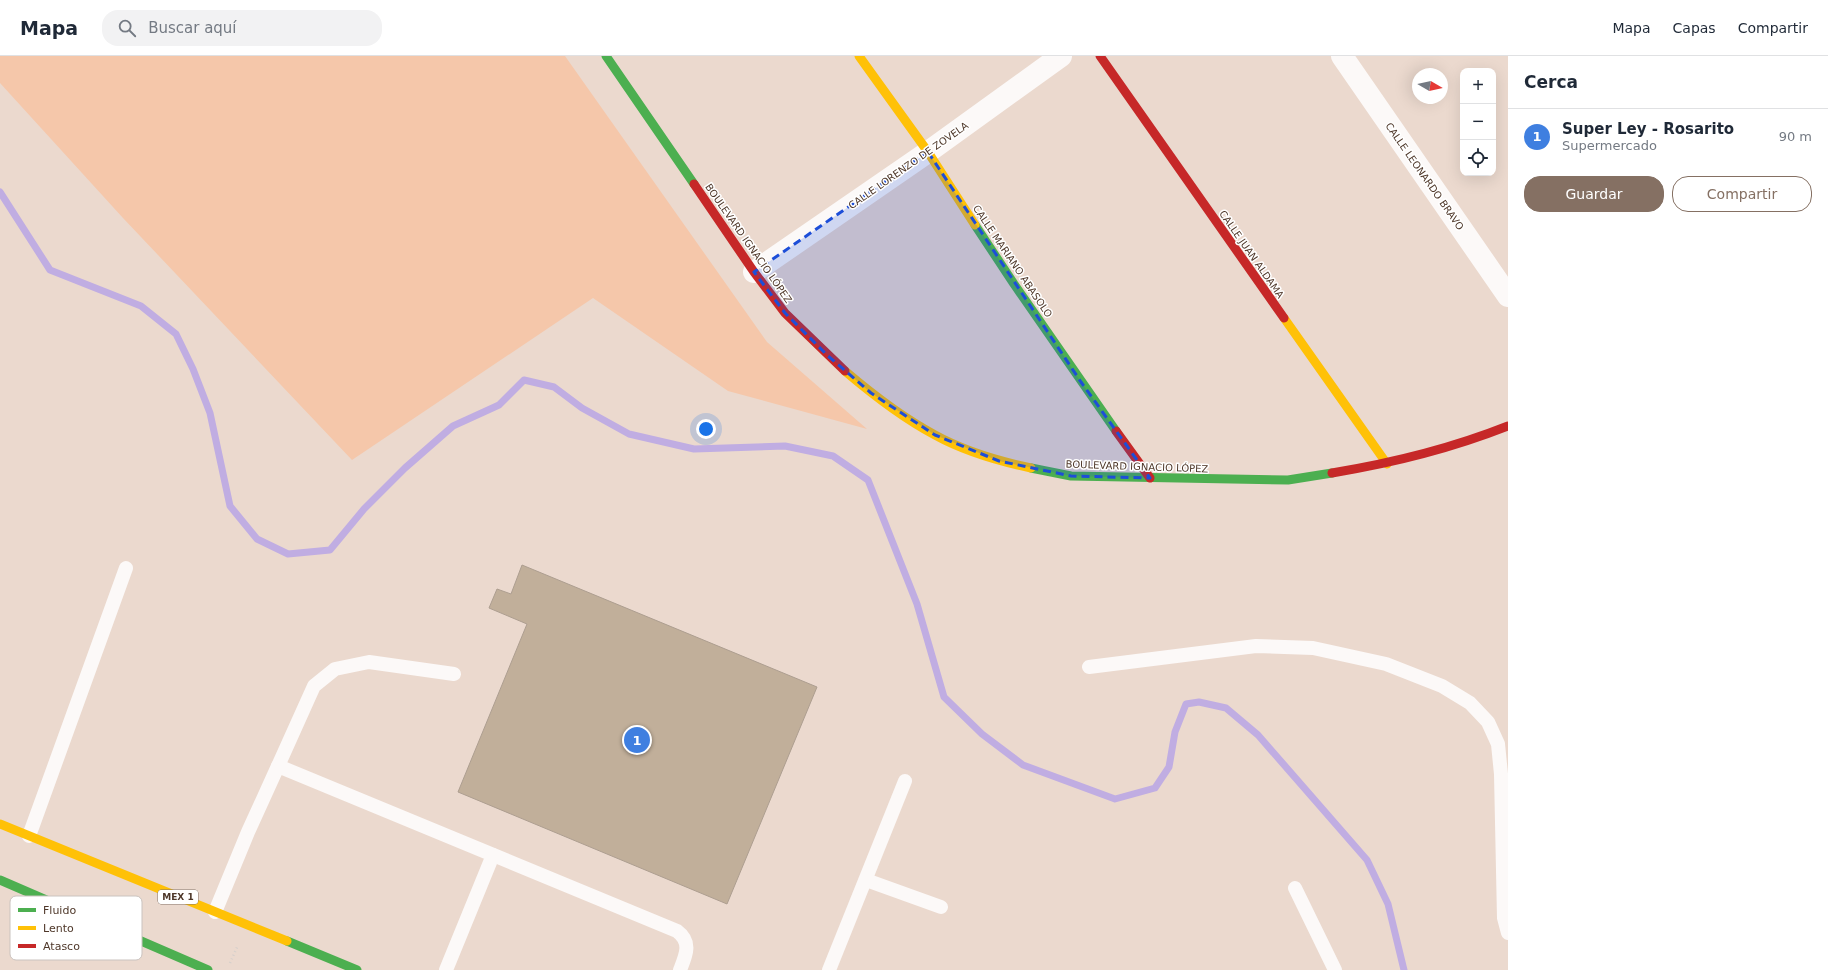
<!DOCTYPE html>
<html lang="es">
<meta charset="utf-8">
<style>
:root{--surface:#fff;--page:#f2f2f3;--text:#1f2937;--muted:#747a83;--line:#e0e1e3;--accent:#857063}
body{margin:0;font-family:"DejaVu Sans",sans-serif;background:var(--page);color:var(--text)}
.controls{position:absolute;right:12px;top:12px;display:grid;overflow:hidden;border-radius:8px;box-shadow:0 4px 16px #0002}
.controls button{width:36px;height:36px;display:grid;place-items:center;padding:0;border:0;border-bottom:1px solid var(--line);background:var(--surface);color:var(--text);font:20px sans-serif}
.compass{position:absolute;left:1412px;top:12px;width:36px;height:36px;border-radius:50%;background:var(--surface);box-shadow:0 4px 16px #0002;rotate:99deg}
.you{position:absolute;left:706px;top:373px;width:14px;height:14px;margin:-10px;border:3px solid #fff;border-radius:50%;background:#1a73e8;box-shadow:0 0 0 6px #1a73e833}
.badge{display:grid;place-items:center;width:26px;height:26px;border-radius:50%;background:var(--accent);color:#fff;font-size:13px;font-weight:700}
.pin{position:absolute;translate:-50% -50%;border:2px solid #fff;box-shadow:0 1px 4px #0006}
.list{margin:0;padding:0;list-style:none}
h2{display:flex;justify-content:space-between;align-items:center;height:52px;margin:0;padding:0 16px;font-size:17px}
h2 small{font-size:13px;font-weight:400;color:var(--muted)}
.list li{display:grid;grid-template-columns:26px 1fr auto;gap:12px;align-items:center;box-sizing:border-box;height:56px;padding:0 16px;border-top:1px solid var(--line)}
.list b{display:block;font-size:15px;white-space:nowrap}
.list p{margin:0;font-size:13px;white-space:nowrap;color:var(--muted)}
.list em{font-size:13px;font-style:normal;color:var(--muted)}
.actions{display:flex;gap:8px;padding:12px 16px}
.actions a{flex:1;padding:9px 0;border:1px solid var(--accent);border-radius:16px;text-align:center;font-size:14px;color:var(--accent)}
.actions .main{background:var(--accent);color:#fff}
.icon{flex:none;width:22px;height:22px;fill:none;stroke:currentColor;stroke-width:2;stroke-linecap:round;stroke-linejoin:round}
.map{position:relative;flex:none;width:1508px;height:914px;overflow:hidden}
header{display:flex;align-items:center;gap:24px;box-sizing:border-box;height:56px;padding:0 20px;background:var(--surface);border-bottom:1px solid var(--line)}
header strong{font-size:19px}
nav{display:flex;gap:22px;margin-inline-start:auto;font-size:14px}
.search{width:280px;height:36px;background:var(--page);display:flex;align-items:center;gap:10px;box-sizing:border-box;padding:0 14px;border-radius:16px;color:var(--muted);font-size:15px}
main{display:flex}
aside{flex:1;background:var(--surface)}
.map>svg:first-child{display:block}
.green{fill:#f5c7aa}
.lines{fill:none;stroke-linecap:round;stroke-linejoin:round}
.stream{stroke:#c0ade2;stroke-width:7}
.building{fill:#c1af9a;stroke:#ad9e90}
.path{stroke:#d5cfcb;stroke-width:2.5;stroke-dasharray:1 3;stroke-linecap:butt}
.lane{stroke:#fcf9f8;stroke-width:14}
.street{stroke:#fcf9f8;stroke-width:22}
.fast{stroke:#4caf50;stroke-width:9}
.slow{stroke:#ffc107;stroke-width:9}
.jam{stroke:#c62828;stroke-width:9}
.marked{fill:#1d4ed8;fill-opacity:0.2;stroke:#1d4ed8;stroke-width:3;stroke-dasharray:8 5;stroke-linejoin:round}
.labels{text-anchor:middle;stroke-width:3;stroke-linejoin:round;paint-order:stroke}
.shield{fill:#fff;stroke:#837369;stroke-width:1}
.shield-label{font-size:9px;font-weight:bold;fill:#4e3729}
.street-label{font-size:10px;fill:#4e3729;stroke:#fff}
.key{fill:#fff;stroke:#cac3bf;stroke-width:1}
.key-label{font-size:11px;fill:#4e3729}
</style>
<header>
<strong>Mapa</strong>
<div class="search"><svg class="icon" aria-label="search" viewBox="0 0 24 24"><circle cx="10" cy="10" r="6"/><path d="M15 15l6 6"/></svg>Buscar aquí</div>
<nav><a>Mapa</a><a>Capas</a><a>Compartir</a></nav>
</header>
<main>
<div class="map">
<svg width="1508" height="914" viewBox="0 0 1508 914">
<rect width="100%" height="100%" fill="#ebd9ce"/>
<polygon class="green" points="0,0 565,0 767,286 867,373 728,335 593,242 352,404 123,162 0,27"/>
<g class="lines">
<polyline class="stream" points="0,136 50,214 141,250 176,278 193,313 210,357 230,450 257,483 288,498 330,494 364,453 405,412 453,370 499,349 524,324 554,331 582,352 629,378 694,393 785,390 833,400 868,424 917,548 944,641 982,678 1023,709 1115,743 1155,732 1169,711 1175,676 1186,648 1199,646 1226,652 1258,679 1367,804 1388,848 1404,914"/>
</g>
<polygon class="building" points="522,509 817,631 727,848 458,736 527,568 489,552 497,533 511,538"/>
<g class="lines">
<polyline class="path" points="230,907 238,889"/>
<g class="lane">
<polyline points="1089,611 1256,590 1313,592 1386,608 1442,630 1470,647 1488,666 1498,688 1501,718 1504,862 1508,877"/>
<polyline points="278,710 314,630 335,613 369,606 454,618"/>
<polyline points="29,780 126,512"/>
<polyline points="866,824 941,851"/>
<polyline points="1295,832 1335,914"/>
<path d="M215 856 248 776 278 710 677 875C692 886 686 899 680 914"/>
<polyline points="446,914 493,799"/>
<polyline points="829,914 905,725"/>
</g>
<g class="street">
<polyline points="1342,0 1508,240"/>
<polyline points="754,216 928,96 1061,0"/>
</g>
<g class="fast">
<polyline points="606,0 694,128"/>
<polyline points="975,169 1014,228 1116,375"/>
<polyline points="1031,412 1071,420 1288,424 1332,417"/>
<polyline points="0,824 208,914"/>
<polyline points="287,885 357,914"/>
</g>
<g class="slow">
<polyline points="859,0 928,96 975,169"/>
<polyline points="1284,262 1387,408"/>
<path d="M845 315C872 338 903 362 935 379 964 395 998 405 1031 412"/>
<polyline points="0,768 287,885"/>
</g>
<g class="jam">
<polyline points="1100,0 1284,262"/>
<polyline points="694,128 754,216 785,257 845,315"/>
<polyline points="1116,375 1150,422"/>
<path d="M1332 417C1393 407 1450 393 1508 370"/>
</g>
</g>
<path class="marked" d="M928 96 1081 326 1150 422 1071 420 999 405 935 379 871 337 828 300 785 257 754 216Z"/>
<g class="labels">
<rect class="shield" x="158" y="834" width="40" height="14" rx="3"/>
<g class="shield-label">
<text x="178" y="844">MEX 1</text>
</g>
<g class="street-label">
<text transform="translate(908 109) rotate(-35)" y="4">CALLE LORENZO DE ZOVELA</text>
<text transform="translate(1425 120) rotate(55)" y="4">CALLE LEONARDO BRAVO</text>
<text transform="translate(749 187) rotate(55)" y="4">BOULEVARD IGNACIO LÓPEZ</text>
<text transform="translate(1252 198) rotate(55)" y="4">CALLE JUAN ALDAMA</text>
<text transform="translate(1013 205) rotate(56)" y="4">CALLE MARIANO ABASOLO</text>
<text transform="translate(1137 410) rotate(2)" y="4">BOULEVARD IGNACIO LÓPEZ</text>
</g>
</g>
<rect x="10" y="840" width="132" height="64" rx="6" class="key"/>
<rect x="18" y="852" width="18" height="4" fill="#4caf50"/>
<rect x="18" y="870" width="18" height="4" fill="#ffc107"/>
<rect x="18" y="888" width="18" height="4" fill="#c62828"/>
<g class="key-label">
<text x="43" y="858">Fluido</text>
<text x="43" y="876">Lento</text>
<text x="43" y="894">Atasco</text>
</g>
</svg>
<div class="controls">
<button>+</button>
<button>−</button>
<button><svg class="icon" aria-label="locate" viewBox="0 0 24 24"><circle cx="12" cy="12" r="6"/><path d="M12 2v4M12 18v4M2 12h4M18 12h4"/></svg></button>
</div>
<svg class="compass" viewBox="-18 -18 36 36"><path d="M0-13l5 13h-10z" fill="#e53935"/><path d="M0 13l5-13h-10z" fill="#747a83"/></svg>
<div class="you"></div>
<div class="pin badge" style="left:637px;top:684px;background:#3f7fe0">1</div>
</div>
<aside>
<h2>Cerca<small></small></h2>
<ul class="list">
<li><span class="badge" style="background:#3f7fe0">1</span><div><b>Super Ley - Rosarito</b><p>Supermercado</p></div><em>90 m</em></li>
</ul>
<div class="actions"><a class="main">Guardar</a><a>Compartir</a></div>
</aside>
</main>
